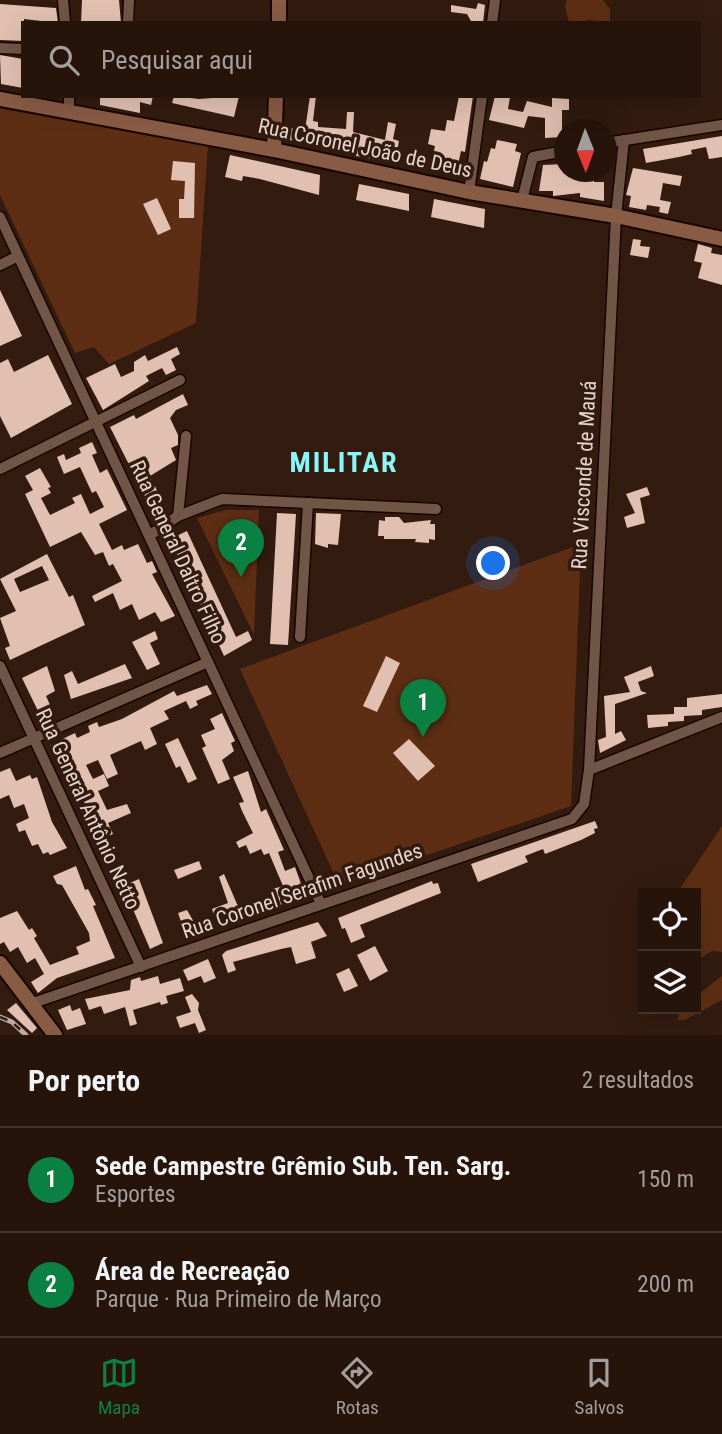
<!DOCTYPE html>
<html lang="pt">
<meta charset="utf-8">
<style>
:root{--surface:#26140b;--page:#322119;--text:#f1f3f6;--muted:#a49e9d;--line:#42332c;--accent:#0b8043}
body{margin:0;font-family:"Roboto Condensed",sans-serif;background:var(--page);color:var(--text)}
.controls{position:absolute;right:21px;bottom:21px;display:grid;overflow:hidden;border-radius:0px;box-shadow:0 7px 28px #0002}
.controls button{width:63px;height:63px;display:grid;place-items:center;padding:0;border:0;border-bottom:2px solid var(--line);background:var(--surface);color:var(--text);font:35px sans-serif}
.compass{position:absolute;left:554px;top:119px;width:63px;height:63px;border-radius:50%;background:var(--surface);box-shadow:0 7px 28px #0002;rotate:179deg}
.you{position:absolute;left:494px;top:564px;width:24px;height:24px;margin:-18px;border:5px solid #fff;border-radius:50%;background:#1a73e8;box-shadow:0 0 0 10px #1a73e833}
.badge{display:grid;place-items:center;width:46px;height:46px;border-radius:50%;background:var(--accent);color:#fff;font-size:23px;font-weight:700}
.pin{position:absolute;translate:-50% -58px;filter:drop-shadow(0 2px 4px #0008)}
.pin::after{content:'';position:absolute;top:37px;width:24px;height:21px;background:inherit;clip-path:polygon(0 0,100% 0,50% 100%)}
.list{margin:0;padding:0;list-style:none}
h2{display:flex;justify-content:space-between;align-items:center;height:91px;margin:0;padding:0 28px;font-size:30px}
h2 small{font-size:23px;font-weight:400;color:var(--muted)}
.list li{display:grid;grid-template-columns:46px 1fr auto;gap:21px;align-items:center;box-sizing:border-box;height:105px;padding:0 28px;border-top:2px solid var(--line)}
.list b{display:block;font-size:26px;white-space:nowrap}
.list p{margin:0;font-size:23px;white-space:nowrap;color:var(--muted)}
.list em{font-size:23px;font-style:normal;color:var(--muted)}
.icon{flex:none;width:38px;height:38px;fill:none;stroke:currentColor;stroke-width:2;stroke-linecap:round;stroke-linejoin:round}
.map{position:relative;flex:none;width:722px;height:1035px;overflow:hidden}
.search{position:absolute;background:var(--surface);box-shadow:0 7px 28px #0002;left:21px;right:21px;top:21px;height:77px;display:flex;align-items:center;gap:18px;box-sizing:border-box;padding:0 24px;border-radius:0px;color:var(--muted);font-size:26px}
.sheet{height:301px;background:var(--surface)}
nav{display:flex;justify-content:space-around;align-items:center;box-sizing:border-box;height:98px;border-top:2px solid var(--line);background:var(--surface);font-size:19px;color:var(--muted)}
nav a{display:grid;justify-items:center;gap:4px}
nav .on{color:var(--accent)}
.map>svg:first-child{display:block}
.green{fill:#5d2e14}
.building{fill:#e1c0b1;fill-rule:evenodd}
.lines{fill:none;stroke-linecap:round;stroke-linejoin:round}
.street-casing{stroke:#190500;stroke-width:13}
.secondary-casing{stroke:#190500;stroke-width:18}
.street{stroke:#715547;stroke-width:10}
.secondary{stroke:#885b44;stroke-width:14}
.rail-casing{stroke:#bdaba2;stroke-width:5}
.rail{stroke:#331b0f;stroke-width:2.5;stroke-dasharray:8;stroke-linecap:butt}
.labels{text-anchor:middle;stroke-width:7;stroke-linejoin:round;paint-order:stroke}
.street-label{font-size:21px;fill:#e5d4cc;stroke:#331b0f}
.district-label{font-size:28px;font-weight:bold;letter-spacing:2px;fill:#8af6f7;stroke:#331b0f}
</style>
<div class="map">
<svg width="722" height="1035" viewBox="0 0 722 1035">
<rect width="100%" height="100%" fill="#331b0f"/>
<g class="green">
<polygon points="567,0 603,0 610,9 610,22 587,20 586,23 569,23 565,6"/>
<polygon points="0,108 208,146 196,323 109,364 94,347 75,353 0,195"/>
<polygon points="226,510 259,510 254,635 197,518"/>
<polygon points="581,544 571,806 339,885 240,669"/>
<polygon points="722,826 722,952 712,951 696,961 696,893 677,893"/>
<polygon points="722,976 722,1000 685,1020 677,1020 681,1009 696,1009 696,996"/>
</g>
<g class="building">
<polygon points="82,0 119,0 121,23 81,23"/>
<polygon points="478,3 485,5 483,23 471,21 467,14 451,12 451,5 476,9"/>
<polygon points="0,4 56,8 58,23 24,19 23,41 0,40"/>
<polygon points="0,55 23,59 23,88 1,84"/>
<polygon points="100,96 153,96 151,105 140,102 140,113 100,105"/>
<polygon points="174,96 199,99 239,96 234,117 172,103"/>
<polygon points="310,96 316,96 313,121 318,122 318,127 346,129 347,112 354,112 353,132 385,140 388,122 396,124 393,139 399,141 396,158 381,155 380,160 373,159 351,155 353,147 328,147 317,145 318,142 288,140 289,128 305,130"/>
<polygon points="459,96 473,96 465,152 461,151 456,174 430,169 435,146 428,144 431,129 445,131 447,120 454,121"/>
<polygon points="495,96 510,97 508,109 523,112 527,101 552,107 552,98 569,99 569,110 562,110 562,137 545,138 545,118 528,116 524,128 489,120"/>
<polygon points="722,136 722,157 709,159 706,147 691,150 692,154 679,157 646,163 643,149"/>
<polygon points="497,140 517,144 515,151 521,153 513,187 480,179 484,161 487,162 491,148 495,149"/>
<polygon points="230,155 320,175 319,195 260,179 243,176 242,181 225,177"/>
<polygon points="173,161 195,163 194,218 179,218 179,199 184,199 185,181 171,180"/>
<polygon points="564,164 564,172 595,172 594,182 604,182 604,201 580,197 580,193 553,196 553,191 539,191 543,165"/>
<polygon points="633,168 682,176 680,186 663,183 660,200 671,202 668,214 659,212 660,207 647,205 646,210 629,207 631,196 626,195"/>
<polygon points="359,184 409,194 409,211 356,200"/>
<polygon points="157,198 171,229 158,235 143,204"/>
<polygon points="434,199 485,209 484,228 431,217"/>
<polygon points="633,239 641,240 640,246 650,247 648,258 630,255"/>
<polygon points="698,244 712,248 711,253 722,255 722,285 698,278 702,263 694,261"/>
<polygon points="0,290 22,336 0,346"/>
<polygon points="177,347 180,354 171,359 176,370 166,375 162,368 146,376 149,381 103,410 86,378 115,364 121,377 134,371 134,362 145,355 148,361"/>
<polygon points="48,355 72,404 11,438 0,416 0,363 8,359 14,372"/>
<polygon points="183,394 188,405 176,410 170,418 178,435 178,445 171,448 176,460 150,476 161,499 149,504 110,427 134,415 136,419"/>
<polygon points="92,442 97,453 92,455 100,473 107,469 127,510 99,524 112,550 122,545 124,550 138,544 147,563 152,561 157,572 152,574 175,616 161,622 155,612 139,620 132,604 120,610 113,593 95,602 92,596 122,581 113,564 109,566 103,552 95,555 81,532 50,547 25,494 33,490 25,476 40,468 51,487 48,488 51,493 41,498 50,515 75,503 72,498 81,494 90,514 104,507 96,491 92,493 80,467 64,474 57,457 64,454 66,460 81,453 79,448"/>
<polygon points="647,487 650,495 640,498 645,523 627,528 624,517 635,513 626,494"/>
<polygon points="277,513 296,514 288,645 270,644"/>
<polygon points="316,513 341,514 338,545 328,544 328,548 315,544"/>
<polygon points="385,517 399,517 404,523 431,520 430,524 435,524 435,540 429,539 429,543 415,542 416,539 384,539 384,536 378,536 379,520 385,521"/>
<polygon points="187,531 236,637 248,631 252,640 224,656 170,539"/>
<path d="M47 554 69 597 73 595 85 625 10 660 5 648 10 646 0 618 16 611 0 579ZM42 566 49 580 20 592 14 579Z"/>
<polygon points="155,631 158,639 150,643 160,664 147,670 132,642"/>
<polygon points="386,656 400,663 377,712 363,706"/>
<polygon points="125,664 132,678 71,699 64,675 72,671 78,684"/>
<polygon points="47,666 55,691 46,696 54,714 39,721 36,714 39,713 22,678"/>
<polygon points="651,666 654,676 638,682 641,691 647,693 615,704 615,734 621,731 626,740 600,753 598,740 606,737 604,696 630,692 624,677"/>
<polygon points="207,685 212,694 196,701 198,705 190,709 186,701 164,711 169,719 150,728 157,744 145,750 141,741 110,755 118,774 107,779 98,760 86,765 93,779 104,774 109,786 98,791 107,810 127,804 131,813 108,823 113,834 97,841 80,789 77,790 61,756 56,758 50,745 75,733 77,738 90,732 88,726 97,722 99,727 122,719 174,691 177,696"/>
<polygon points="722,694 722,707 702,710 702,715 684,716 684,721 668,722 668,726 648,728 647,715 674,714 674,707 687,707 687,698"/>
<polygon points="222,713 235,741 231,743 234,751 222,760 230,779 218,784 202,748 206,746 201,735 215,729 210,719"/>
<polygon points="178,738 197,779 188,783 180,766 176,768 165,744"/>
<polygon points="409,739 435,766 418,781 393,753"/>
<polygon points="10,768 16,781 30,775 32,779 37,777 52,822 67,848 50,855 48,852 43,854 38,844 32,846 25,830 19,832 16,824 29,818 24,804 14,808 9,795 0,799 0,772"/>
<polygon points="248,771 261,812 266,809 284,850 278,852 285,871 295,867 305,895 275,907 269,890 283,886 269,853 264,855 261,849 250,854 246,845 239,848 236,842 253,833 242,811 239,803 244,802 233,777"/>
<polygon points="595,821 598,828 594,829 595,833 581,840 545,854 543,849 525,856 528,862 478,882 471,864"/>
<polygon points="199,861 202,869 178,879 174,870"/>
<polygon points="76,866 85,890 88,889 96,905 93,906 115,958 57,978 38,993 31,982 44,974 35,958 27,963 18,947 10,952 4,942 0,944 0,918 17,911 29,930 32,928 37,936 34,938 50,965 79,954 76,947 90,941 89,933 62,885 57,884 53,876"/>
<polygon points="224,874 237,904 242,910 254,906 257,914 218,927 212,909 228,903 219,877"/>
<polygon points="139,879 163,943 150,949 123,886"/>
<polygon points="432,881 433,884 438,883 441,893 360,925 365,937 351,943 345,928 342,929 338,918"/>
<polygon points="187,910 199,931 186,936 178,913"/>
<polygon points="318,922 327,936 311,942 316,958 296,964 291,947 281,949 233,962 236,970 228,973 222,955 226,951"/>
<polygon points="375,946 388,971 370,981 357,955"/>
<polygon points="208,959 216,978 204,983 201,976 188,981 183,970"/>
<polygon points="349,968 358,986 344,992 336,974"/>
<polygon points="158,976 160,984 180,978 184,991 166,996 168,1003 161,1005 160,1002 133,1010 137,1024 130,1026 125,1007 104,1014 101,1006 89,1010 85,999 130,990 131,980 140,977 141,981"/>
<polygon points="192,994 199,1003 198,1010 206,1030 199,1033 195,1023 180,1028 176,1017 191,1012 185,997"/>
<polygon points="16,1003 37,1028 32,1033 7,1010"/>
<polygon points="70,1005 72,1011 80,1008 86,1024 67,1030 58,1010"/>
</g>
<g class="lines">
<defs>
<g id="street">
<polyline points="63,0 65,23"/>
<polyline points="128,23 129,0"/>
<polyline points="492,23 495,0"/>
<polyline points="0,48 23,49"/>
<polyline points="69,111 69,96"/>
<polyline points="606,143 722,125"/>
<polyline points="469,192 482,96"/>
<polyline points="522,200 533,157 564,151"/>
<polyline points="0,217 321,904"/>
<polyline points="0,265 18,256"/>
<polyline points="0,469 180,380"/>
<polyline points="178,516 186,436"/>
<polyline points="150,535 178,516 222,499 436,509"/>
<polyline points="300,637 308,503"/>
<polyline points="0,666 141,967"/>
<polyline points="0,753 208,662"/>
<polyline points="589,770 722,717"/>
<polyline points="33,1003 572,819 584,804 589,770 616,216 624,140"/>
</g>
<g id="secondary">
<polyline points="279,23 279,0"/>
<polyline points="0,99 274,150 469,192 616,216 722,239"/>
<polyline points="274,150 276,96"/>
<polyline points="0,963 55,1035"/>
</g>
</defs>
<use href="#street" class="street-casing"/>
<use href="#secondary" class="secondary-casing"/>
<use href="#street" class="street"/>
<use href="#secondary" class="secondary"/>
<defs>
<polyline id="rail" points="0,1017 12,1022 26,1035"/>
</defs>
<use href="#rail" class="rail-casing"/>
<use href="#rail" class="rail"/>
</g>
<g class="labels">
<g class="street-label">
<text transform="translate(365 148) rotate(12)" y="7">Rua Coronel João de Deus</text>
<text transform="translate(584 475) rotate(-87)" y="7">Rua Visconde de Mauá</text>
<text transform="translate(178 552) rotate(65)" y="7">Rua General Daltro Filho</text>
<text transform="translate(88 809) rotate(65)" y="7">Rua General Antônio Netto</text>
<text transform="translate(302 891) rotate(-19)" y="7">Rua Coronel Serafim Fagundes</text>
</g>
<g class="district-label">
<text x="344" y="472">MILITAR</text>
</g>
</g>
</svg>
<div class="controls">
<button><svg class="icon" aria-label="locate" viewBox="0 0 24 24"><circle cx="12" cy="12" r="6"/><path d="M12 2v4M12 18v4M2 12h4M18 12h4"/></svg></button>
<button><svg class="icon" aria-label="layers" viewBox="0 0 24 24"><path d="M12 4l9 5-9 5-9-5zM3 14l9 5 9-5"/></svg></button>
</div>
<svg class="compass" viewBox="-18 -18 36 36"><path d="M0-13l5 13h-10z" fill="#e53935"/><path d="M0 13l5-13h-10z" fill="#a49e9d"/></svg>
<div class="you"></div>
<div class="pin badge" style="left:423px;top:737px">1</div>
<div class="pin badge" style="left:241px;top:577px">2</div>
<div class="search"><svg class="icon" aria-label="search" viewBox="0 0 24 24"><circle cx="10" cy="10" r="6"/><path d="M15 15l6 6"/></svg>Pesquisar aqui</div>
</div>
<section class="sheet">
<h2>Por perto<small>2 resultados</small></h2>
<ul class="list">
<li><span class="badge">1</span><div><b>Sede Campestre Grêmio Sub. Ten. Sarg.</b><p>Esportes</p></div><em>150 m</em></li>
<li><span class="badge">2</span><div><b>Área de Recreação</b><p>Parque · Rua Primeiro de Março</p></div><em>200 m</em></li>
</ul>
</section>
<nav>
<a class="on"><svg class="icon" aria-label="map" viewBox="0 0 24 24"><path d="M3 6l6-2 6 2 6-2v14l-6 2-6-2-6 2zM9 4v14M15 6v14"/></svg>Mapa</a>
<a><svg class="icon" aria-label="directions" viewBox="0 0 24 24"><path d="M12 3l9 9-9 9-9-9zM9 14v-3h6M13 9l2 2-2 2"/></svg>Rotas</a>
<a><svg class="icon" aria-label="saved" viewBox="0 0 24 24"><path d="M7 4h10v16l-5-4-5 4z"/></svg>Salvos</a>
</nav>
